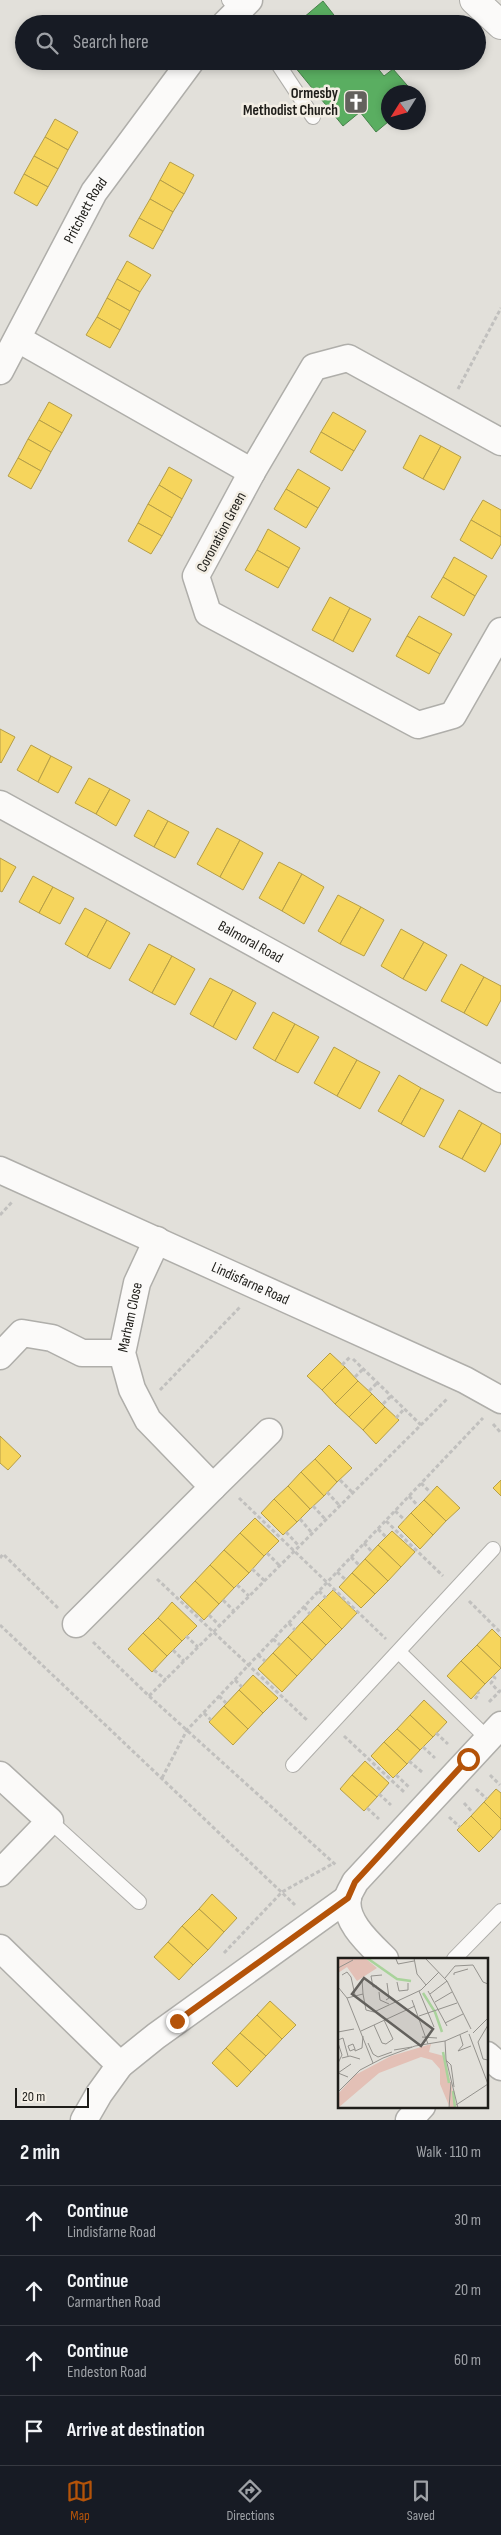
<!DOCTYPE html>
<meta charset="utf-8">
<style>
:root{--surface:#171b24;--page:#242831;--text:#f1f3f6;--muted:#9ea1a6;--line:#363941;--accent:#b45309}
body{margin:0;font-family:"Sofia Sans Condensed",sans-serif;background:var(--page);color:var(--text)}
.compass{position:absolute;left:381px;top:85px;width:45px;height:45px;border-radius:50%;background:var(--surface);box-shadow:0 2px 8px #0003;rotate:233deg}
.scale{position:absolute;left:15px;bottom:12px;width:74px;box-sizing:border-box;padding-left:5px;border:2px solid #1e1d19;border-top:0;font-size:14px;line-height:18px;white-space:nowrap;color:#1e1d19;-webkit-text-stroke:4px #f3eee4;paint-order:stroke}
.stop{position:absolute;width:15px;height:15px;margin:-11px;border:4px solid #b45309;border-radius:50%;background:#fff}
.stop.end{background:#b45309;border-color:#fff;box-shadow:0 1px 5px #0008}
.list{margin:0;padding:0;list-style:none}
h2{display:flex;justify-content:space-between;align-items:center;height:65px;margin:0;padding:0 20px;font-size:21px}
h2 small{font-size:16px;font-weight:400;color:var(--muted)}
.list li{display:grid;grid-template-columns:32px 1fr auto;gap:15px;align-items:center;box-sizing:border-box;height:70px;padding:0 20px;border-top:1px solid var(--line)}
.list b{display:block;font-size:19px;white-space:nowrap}
.list p{margin:0;font-size:16px;white-space:nowrap;color:var(--muted)}
.list em{font-size:16px;font-style:normal;color:var(--muted)}
.icon{flex:none;width:28px;height:28px;fill:none;stroke:currentColor;stroke-width:2;stroke-linecap:round;stroke-linejoin:round}
.map{position:relative;flex:none;width:501px;height:2120px;overflow:hidden}
.search{position:absolute;background:var(--surface);box-shadow:0 2px 8px #0003;left:15px;right:15px;top:15px;height:55px;display:flex;align-items:center;gap:12px;box-sizing:border-box;padding:0 18px;border-radius:28px;color:var(--muted);font-size:19px}
.sheet{height:345px;background:var(--surface)}
nav{display:flex;justify-content:space-around;align-items:center;box-sizing:border-box;height:70px;border-top:1px solid var(--line);background:var(--surface);font-size:14px;color:var(--muted)}
nav a{display:grid;justify-items:center;gap:2px}
nav .on{color:var(--accent)}
.map>svg:first-child{display:block}
.homes{fill:#f6d55c;stroke:#b59e48}
.public{fill:#5aae61;stroke:#48824b}
.lines{fill:none;stroke-linecap:round;stroke-linejoin:round}
.lane-casing{stroke:#afaeaa;stroke-width:16}
.street-casing{stroke:#afaeaa;stroke-width:29}
.secondary-casing{stroke:#afaeaa;stroke-width:30}
.path{stroke:#c1c0be;stroke-width:3;stroke-dasharray:4 2.5;stroke-linecap:butt}
.lane{stroke:#fbfaf9;stroke-width:14}
.street{stroke:#fbfaf9;stroke-width:26}
.secondary{stroke:#fbfaf9;stroke-width:28}
.route{stroke:#b45309;stroke-width:6}
.labels{text-anchor:middle;stroke-width:5;stroke-linejoin:round;paint-order:stroke}
.poi-label{font-size:15px;font-weight:bold;fill:#1e1d19;stroke:#f3eee4;text-anchor:end}
.street-label{font-size:15px;fill:#1e1d19;stroke:#f3eee4}
.inset-river{fill:none;stroke:#a9d39b;stroke-width:2.5}
.inset-road{fill:none;stroke:#94928d;stroke-width:1}
.view{fill:#63615d;fill-opacity:0.15;stroke:#63615d;stroke-width:2.5}
.inset-edge{fill:none;stroke:#1e1d19;stroke-width:2.5}
</style>
<div class="map">
<svg width="501" height="2120" viewBox="0 0 501 2120">
<rect width="100%" height="100%" fill="#e2e0da"/>
<g class="homes">
<polygon points="55,119 78,132 68,150 45,137"/>
<polygon points="45,137 68,150 58,169 34,156"/>
<polygon points="34,156 58,169 48,187 24,174"/>
<polygon points="170,162 194,175 184,194 160,180"/>
<polygon points="24,174 48,187 37,206 14,193"/>
<polygon points="160,180 184,194 173,212 150,199"/>
<polygon points="150,199 173,212 163,231 139,218"/>
<polygon points="139,218 163,231 153,249 129,236"/>
<polygon points="127,261 151,275 140,292 117,279"/>
<polygon points="117,279 140,292 130,311 107,298"/>
<polygon points="107,298 130,311 120,330 97,317"/>
<polygon points="97,317 120,330 110,348 86,335"/>
<polygon points="49,402 72,415 62,433 39,420"/>
<polygon points="333,412 366,431 354,451 321,432"/>
<polygon points="39,420 62,433 51,452 28,439"/>
<polygon points="321,432 354,451 342,471 310,452"/>
<polygon points="420,435 441,446 423,479 403,468"/>
<polygon points="28,439 51,452 41,471 18,458"/>
<polygon points="441,446 461,457 444,490 423,479"/>
<polygon points="18,458 41,471 31,489 8,476"/>
<polygon points="169,467 192,480 182,499 159,485"/>
<polygon points="298,469 330,488 318,508 286,489"/>
<polygon points="159,485 182,499 172,518 148,504"/>
<polygon points="286,489 318,508 306,528 274,509"/>
<polygon points="483,500 501,510 501,537 471,520"/>
<polygon points="148,504 172,518 162,536 138,523"/>
<polygon points="471,520 501,537 501,544 492,559 460,540"/>
<polygon points="138,523 162,536 151,554 128,541"/>
<polygon points="268,529 300,548 289,568 257,550"/>
<polygon points="257,550 289,568 278,588 245,570"/>
<polygon points="454,557 487,576 475,596 443,577"/>
<polygon points="443,577 475,596 464,616 431,597"/>
<polygon points="330,597 350,608 333,641 312,630"/>
<polygon points="350,608 371,619 353,652 333,641"/>
<polygon points="419,616 452,634 440,654 407,636"/>
<polygon points="407,636 440,654 429,674 396,656"/>
<polygon points="0,729 15,737 1,763 0,762"/>
<polygon points="31,745 51,756 38,782 17,770"/>
<polygon points="51,756 72,767 58,793 38,782"/>
<polygon points="89,778 110,789 96,814 75,803"/>
<polygon points="110,789 130,800 116,826 96,814"/>
<polygon points="148,810 168,821 154,847 134,836"/>
<polygon points="168,821 189,832 175,858 154,847"/>
<polygon points="217,828 240,840 220,877 197,864"/>
<polygon points="240,840 263,853 243,890 220,877"/>
<polygon points="0,858 16,867 2,892 0,891"/>
<polygon points="279,862 302,874 282,911 259,898"/>
<polygon points="302,874 324,887 304,924 282,911"/>
<polygon points="33,876 53,887 39,913 19,902"/>
<polygon points="53,887 74,898 60,924 39,913"/>
<polygon points="338,895 361,907 340,944 318,931"/>
<polygon points="361,907 384,920 364,956 340,944"/>
<polygon points="85,908 107,920 87,957 65,944"/>
<polygon points="107,920 130,933 110,969 87,957"/>
<polygon points="401,929 424,942 403,979 381,966"/>
<polygon points="424,942 447,955 426,991 403,979"/>
<polygon points="149,944 172,956 152,993 129,980"/>
<polygon points="172,956 195,969 175,1005 152,993"/>
<polygon points="461,964 484,977 464,1013 441,1001"/>
<polygon points="484,977 501,986 501,1000 487,1026 464,1013"/>
<polygon points="210,978 233,990 213,1027 190,1014"/>
<polygon points="233,990 256,1003 236,1040 213,1027"/>
<polygon points="273,1012 295,1024 275,1061 253,1048"/>
<polygon points="295,1024 319,1037 298,1073 275,1061"/>
<polygon points="334,1047 357,1060 337,1096 314,1083"/>
<polygon points="357,1060 380,1072 360,1109 337,1096"/>
<polygon points="399,1075 421,1088 401,1124 378,1111"/>
<polygon points="421,1088 444,1100 424,1137 401,1124"/>
<polygon points="459,1110 482,1123 462,1159 439,1147"/>
<polygon points="482,1123 501,1134 501,1143 485,1172 462,1159"/>
<polygon points="330,1353 345,1367 322,1390 307,1376"/>
<polygon points="345,1367 358,1381 335,1404 322,1390"/>
<polygon points="358,1381 372,1394 349,1417 335,1404"/>
<polygon points="372,1394 385,1407 363,1430 349,1417"/>
<polygon points="385,1407 399,1420 376,1444 363,1430"/>
<polygon points="0,1436 21,1456 8,1470 0,1463"/>
<polygon points="329,1445 352,1468 337,1482 315,1459"/>
<polygon points="315,1459 337,1482 324,1496 301,1472"/>
<polygon points="301,1472 324,1496 310,1509 288,1486"/>
<polygon points="501,1480 501,1496 493,1488"/>
<polygon points="288,1486 310,1509 297,1522 274,1499"/>
<polygon points="437,1486 460,1508 446,1521 424,1500"/>
<polygon points="274,1499 297,1522 283,1535 261,1513"/>
<polygon points="424,1500 446,1521 433,1535 411,1513"/>
<polygon points="411,1513 433,1535 420,1549 398,1527"/>
<polygon points="255,1518 279,1541 264,1556 240,1533"/>
<polygon points="392,1531 415,1552 401,1567 378,1545"/>
<polygon points="240,1533 264,1556 249,1573 224,1550"/>
<polygon points="378,1545 401,1567 388,1581 365,1559"/>
<polygon points="224,1550 249,1573 234,1588 210,1565"/>
<polygon points="365,1559 388,1581 375,1594 352,1573"/>
<polygon points="210,1565 234,1588 219,1604 195,1581"/>
<polygon points="352,1573 375,1594 361,1608 339,1587"/>
<polygon points="195,1581 219,1604 204,1620 180,1597"/>
<polygon points="333,1590 357,1613 342,1629 318,1605"/>
<polygon points="172,1602 197,1626 182,1641 158,1618"/>
<polygon points="318,1605 342,1629 326,1645 302,1622"/>
<polygon points="158,1618 182,1641 167,1656 143,1633"/>
<polygon points="302,1622 326,1645 312,1660 288,1637"/>
<polygon points="492,1629 501,1638 501,1668 477,1645"/>
<polygon points="143,1633 167,1656 152,1672 128,1649"/>
<polygon points="288,1637 312,1660 297,1676 273,1653"/>
<polygon points="477,1645 501,1668 485,1684 461,1661"/>
<polygon points="273,1653 297,1676 282,1692 258,1669"/>
<polygon points="461,1661 485,1684 471,1699 447,1676"/>
<polygon points="253,1675 278,1698 263,1713 239,1690"/>
<polygon points="239,1690 263,1713 248,1729 224,1706"/>
<polygon points="424,1700 447,1722 433,1737 410,1715"/>
<polygon points="224,1706 248,1729 233,1745 209,1722"/>
<polygon points="410,1715 433,1737 420,1750 397,1729"/>
<polygon points="397,1729 420,1750 407,1764 384,1742"/>
<polygon points="384,1742 407,1764 393,1778 371,1756"/>
<polygon points="365,1761 389,1783 377,1797 352,1775"/>
<polygon points="352,1775 377,1797 364,1811 340,1789"/>
<polygon points="496,1789 501,1793 501,1819 484,1802"/>
<polygon points="484,1802 501,1819 501,1829 493,1838 471,1816"/>
<polygon points="471,1816 493,1838 479,1852 457,1830"/>
<polygon points="212,1894 237,1918 224,1932 199,1909"/>
<polygon points="199,1909 224,1932 208,1950 182,1926"/>
<polygon points="182,1926 208,1950 193,1965 168,1942"/>
<polygon points="168,1942 193,1965 179,1980 154,1957"/>
<polygon points="270,2001 296,2025 282,2039 257,2015"/>
<polygon points="257,2015 282,2039 266,2056 240,2033"/>
<polygon points="240,2033 266,2056 251,2072 226,2048"/>
<polygon points="226,2048 251,2072 237,2087 212,2063"/>
</g>
<g class="public">
<polygon points="323,1 341,24 296,24"/>
<polygon points="290,61 372,61 384,76 393,69 413,92 388,92 388,122 376,132 360,112 343,126"/>
</g>
<g class="lines">
<defs>
<g id="lane">
<polyline points="229,0 240,9 250,24"/>
<polyline points="276,61 313,117"/>
<polyline points="399,1652 488,1739"/>
<polyline points="293,1765 493,1549"/>
<polyline points="50,1821 139,1902"/>
<polyline points="454,1959 501,1911"/>
</g>
<g id="street">
<polyline points="225,24 249,0"/>
<polyline points="18,339 252,472"/>
<path id="s1" d="M0 371 94 192 191 61"/>
<polyline points="501,442 348,358 314,367 252,472 196,576 208,613 418,725 453,715 501,631"/>
<path id="s2" d="M0 804 501 1079"/>
<path id="s3" d="M0 1170 465 1380 501 1400"/>
<polyline points="0,1356 22,1333 52,1338 82,1353 122,1353"/>
<polyline points="213,1487 269,1432"/>
<path id="s4" d="M76 1624 213 1487 148 1420 132 1389 122 1353 137 1283 157 1240"/>
<polyline points="0,1775 50,1821 0,1873"/>
<polyline points="0,1948 120,2065"/>
<path d="M385 1959C370 1944 343 1921 348 1897 349 1892 353 1887 355 1882L501 1725"/>
<polyline points="487,2055 501,2067"/>
<polyline points="84,2120 99,2094 120,2065 156,2036 348,1898"/>
<polyline points="409,2120 422,2106"/>
</g>
<polyline id="secondary" points="474,0 501,25"/>
</defs>
<use href="#lane" class="lane-casing"/>
<use href="#street" class="street-casing"/>
<use href="#secondary" class="secondary-casing"/>
<g class="path">
<polyline points="458,389 501,308"/>
<polyline points="0,1215 12,1202"/>
<polyline points="353,1359 421,1425"/>
<polyline points="342,1365 351,1356"/>
<polyline points="355,1377 363,1369"/>
<polyline points="160,1390 241,1306"/>
<polyline points="369,1391 377,1383"/>
<polyline points="383,1404 391,1396"/>
<polyline points="396,1418 404,1409"/>
<polyline points="493,1424 501,1433"/>
<polyline points="340,1480 353,1493"/>
<polyline points="421,1483 431,1493"/>
<polyline points="327,1492 340,1506"/>
<polyline points="409,1496 418,1506"/>
<polyline points="239,1498 386,1639"/>
<polyline points="313,1506 326,1520"/>
<polyline points="395,1511 405,1520"/>
<polyline points="300,1519 312,1533"/>
<polyline points="386,1521 443,1576"/>
<polyline points="378,1529 386,1537"/>
<polyline points="286,1532 299,1546"/>
<polyline points="364,1543 372,1552"/>
<polyline points="267,1553 280,1566"/>
<polyline points="351,1557 359,1565"/>
<polyline points="0,1558 3,1554 58,1608"/>
<polyline points="252,1569 265,1581"/>
<polyline points="337,1572 346,1580"/>
<polyline points="157,1579 308,1721"/>
<polyline points="237,1585 249,1596"/>
<polyline points="319,1591 326,1598"/>
<polyline points="223,1600 234,1611"/>
<polyline points="469,1601 501,1633"/>
<polyline points="304,1607 310,1614"/>
<polyline points="209,1615 220,1626"/>
<polyline points="289,1623 295,1630"/>
<polyline points="0,1625 295,1905"/>
<polyline points="186,1636 198,1647"/>
<polyline points="273,1639 280,1645"/>
<polyline points="93,1642 149,1696 337,1866"/>
<polyline points="173,1650 184,1661"/>
<polyline points="258,1655 265,1661"/>
<polyline points="154,1670 166,1680"/>
<polyline points="493,1676 495,1678 491,1683 499,1692"/>
<polyline points="235,1680 242,1687"/>
<polyline points="149,1696 447,1399"/>
<polyline points="219,1696 226,1703"/>
<polyline points="475,1699 479,1694 478,1692"/>
<polyline points="489,1702 501,1690"/>
<polyline points="204,1713 211,1720"/>
<polyline points="436,1733 448,1744"/>
<polyline points="344,1736 404,1792"/>
<polyline points="423,1747 435,1758"/>
<polyline points="409,1761 422,1772"/>
<polyline points="396,1775 409,1787"/>
<polyline points="490,1775 500,1785"/>
<polyline points="162,1778 187,1730 483,1418"/>
<polyline points="476,1789 487,1799"/>
<polyline points="379,1794 391,1805"/>
<polyline points="464,1803 473,1813"/>
<polyline points="367,1808 379,1819"/>
<polyline points="449,1817 460,1827"/>
<polyline points="224,1953 282,1892 334,1863"/>
</g>
<use href="#lane" class="lane"/>
<use href="#street" class="street"/>
<use href="#secondary" class="secondary"/>
</g>
<g class="lines">
<polyline class="route" points="177,2021 348,1898 355,1882 468,1759"/>
</g>
<defs>
<symbol id="church-square" viewBox="-11 -11 22 22"><rect x="-9" y="-9" width="18" height="18" rx="4" fill="#63615d" stroke="#f3eee4"/><path d="M-1.2-6h2.4v3.5h3.3v2.4h-3.3V6h-2.4V-.1h-3.3v-2.4h3.3Z" fill="#fff"/></symbol>
</defs>
<g fill-rule="evenodd">
<use href="#church-square" x="342" y="88" width="28" height="28"/>
</g>
<g class="labels">
<g class="poi-label">
<text x="338" y="98">Ormesby<tspan x="338" dy="17">Methodist Church</tspan></text>
</g>
<g class="street-label">
<text dy="5" stroke="none"><textPath href="#s1" startOffset="182">Pritchett Road</textPath></text>
<text transform="translate(221 532) rotate(-62)" y="5">Coronation Green</text>
<text dy="5" stroke="none"><textPath href="#s2" startOffset="286">Balmoral Road</textPath></text>
<text dy="5" stroke="none"><textPath href="#s3" startOffset="275">Lindisfarne Road</textPath></text>
<text dy="5" stroke="none"><textPath href="#s4" startOffset="396">Marham Close</textPath></text>
</g>
</g>
<g transform="translate(338 1958)">
<rect width="150" height="150" fill="#e2e0da"/>
<path d="M0 0H27L39 10 19 23 9 9 0 15ZM93 86 91 94 106 98 119 150H112L102 126V111L94 102 83 99 41 115 0 150V136L17 117 53 98Z" fill="#e3c0b6"/>
<path class="inset-river" d="M29 0 59 21 73 23M85 35 97 54 104 74M105 94 111 125M115 133 117 150"/>
<path class="inset-road" d="M76 0 79 16 88 27M87 0 109 23 133 71M58 1 60 6 76 3M135 7 145 24 150 26M0 10 15 2M4 17 9 14 13 19 17 37M116 17V15L130 11M107 20 117 8 135 7M24 21 25 36M59 24 61 33 70 32V25M39 28 35 29 33 18 44 17M0 29 9 40 35 105M81 33 96 69M90 33 109 68M41 34 42 42 51 46M92 36 109 23M9 40 25 36 28 52 36 54 83 32 101 14M48 42 51 40 49 25M74 42 90 86M97 44 114 34M81 58 119 45M107 65 125 56M36 67 44 85 48 86 55 81 46 62M150 67 140 84 145 101 150 102M23 73 77 48M0 74 16 71M135 75 150 60M131 76 150 126M122 77 125 87 120 93 133 88M84 79 99 80M0 82 5 80 10 98M107 83 108 101 120 150M0 85 4 97 0 105M30 85 35 96 40 99 54 94M17 91 12 93 10 88 15 86 17 91V93L24 90 25 78M56 92 74 89M4 100 12 98 22 101M109 103 113 107 116 129M10 119 0 115 13 106M0 134 22 112 45 100 77 88 107 83 130 73M118 147 150 126M111 150 113 124"/>
<path class="view" d="M26 20 95 71 83 88 14 36Z"/>
<rect width="150" height="150" class="inset-edge"/>
</g>
</svg>
<svg class="compass" viewBox="-18 -18 36 36"><path d="M0-13l5 13h-10z" fill="#e53935"/><path d="M0 13l5-13h-10z" fill="#9ea1a6"/></svg>
<div class="scale">20 m</div>
<div class="stop" style="left:468px;top:1759px"></div>
<div class="stop end" style="left:177px;top:2021px"></div>
<div class="search"><svg class="icon" aria-label="search" viewBox="0 0 24 24"><circle cx="10" cy="10" r="6"/><path d="M15 15l6 6"/></svg>Search here</div>
</div>
<section class="sheet">
<h2>2 min<small>Walk · 110 m</small></h2>
<ul class="list">
<li><svg class="icon" aria-label="ahead" viewBox="0 0 24 24"><path d="M12 20V5M6 11l6-6 6 6"/></svg><div><b>Continue</b><p>Lindisfarne Road</p></div><em>30 m</em></li>
<li><svg class="icon" aria-label="ahead" viewBox="0 0 24 24"><path d="M12 20V5M6 11l6-6 6 6"/></svg><div><b>Continue</b><p>Carmarthen Road</p></div><em>20 m</em></li>
<li><svg class="icon" aria-label="ahead" viewBox="0 0 24 24"><path d="M12 20V5M6 11l6-6 6 6"/></svg><div><b>Continue</b><p>Endeston Road</p></div><em>60 m</em></li>
<li><svg class="icon" aria-label="arrive" viewBox="0 0 24 24"><path d="M6 21V4h12l-3 4 3 4H6"/></svg><div><b>Arrive at destination</b></div></li>
</ul>
</section>
<nav>
<a class="on"><svg class="icon" aria-label="map" viewBox="0 0 24 24"><path d="M3 6l6-2 6 2 6-2v14l-6 2-6-2-6 2zM9 4v14M15 6v14"/></svg>Map</a>
<a><svg class="icon" aria-label="directions" viewBox="0 0 24 24"><path d="M12 3l9 9-9 9-9-9zM9 14v-3h6M13 9l2 2-2 2"/></svg>Directions</a>
<a><svg class="icon" aria-label="saved" viewBox="0 0 24 24"><path d="M7 4h10v16l-5-4-5 4z"/></svg>Saved</a>
</nav>
